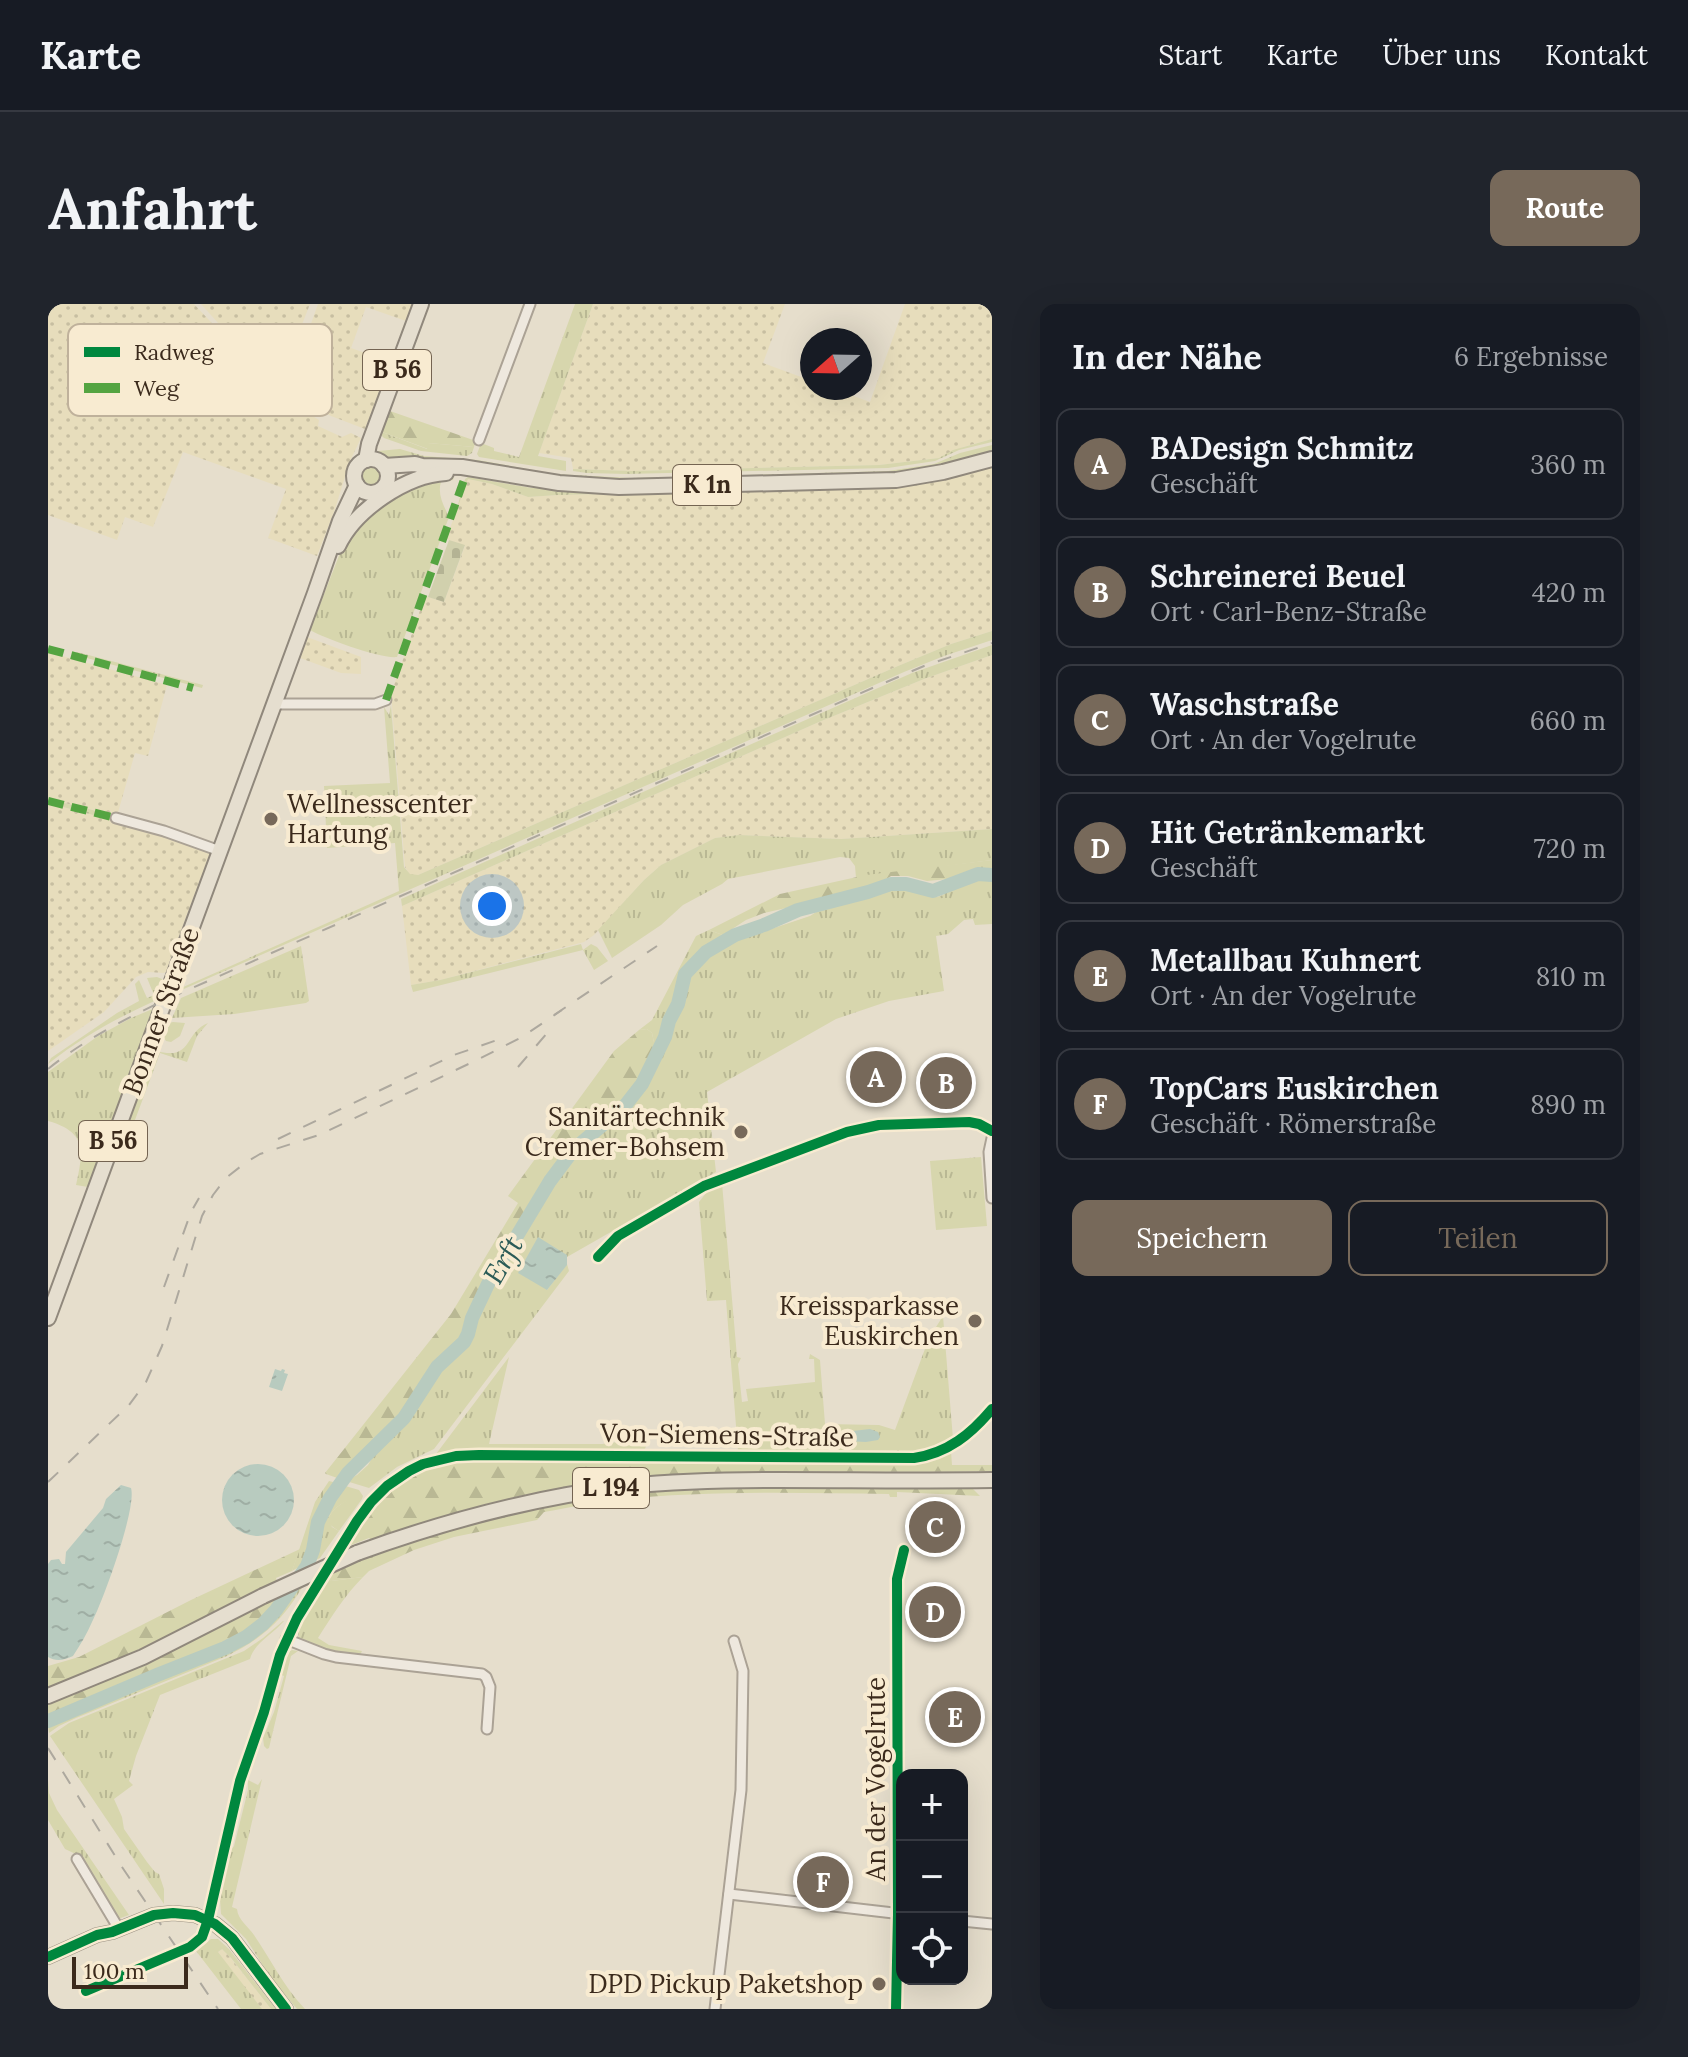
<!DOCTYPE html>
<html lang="de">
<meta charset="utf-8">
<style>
:root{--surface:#171b24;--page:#20242c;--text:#f1f3f6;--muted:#9ea1a6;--line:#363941;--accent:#77695a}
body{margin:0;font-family:Lora,serif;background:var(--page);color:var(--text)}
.controls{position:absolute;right:24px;bottom:24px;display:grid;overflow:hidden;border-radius:16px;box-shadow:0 8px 32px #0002}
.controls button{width:72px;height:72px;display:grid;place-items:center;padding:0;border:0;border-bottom:2px solid var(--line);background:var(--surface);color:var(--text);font:40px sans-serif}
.compass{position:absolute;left:752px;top:24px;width:72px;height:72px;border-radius:50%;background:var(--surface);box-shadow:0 8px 32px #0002;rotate:250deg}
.scale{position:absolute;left:24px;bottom:20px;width:116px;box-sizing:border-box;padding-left:8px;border:4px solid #3b2a1c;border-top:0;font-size:22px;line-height:28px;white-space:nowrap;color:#3b2a1c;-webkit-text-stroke:6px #f8ebd1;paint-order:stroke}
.you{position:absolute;left:444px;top:602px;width:28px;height:28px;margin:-20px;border:6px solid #fff;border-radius:50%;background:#1a73e8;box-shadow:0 0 0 12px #1a73e833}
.badge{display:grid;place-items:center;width:52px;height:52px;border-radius:50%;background:var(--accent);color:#fff;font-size:26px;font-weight:700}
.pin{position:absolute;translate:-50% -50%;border:4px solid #fff;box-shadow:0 2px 8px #0006}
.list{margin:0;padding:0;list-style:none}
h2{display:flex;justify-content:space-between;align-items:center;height:104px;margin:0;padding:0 32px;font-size:34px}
h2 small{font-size:26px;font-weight:400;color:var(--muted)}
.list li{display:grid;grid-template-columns:52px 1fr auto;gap:24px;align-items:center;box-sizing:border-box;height:112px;margin:0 16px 16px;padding:0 16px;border:2px solid var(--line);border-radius:16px}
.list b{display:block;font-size:30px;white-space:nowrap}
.list p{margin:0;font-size:26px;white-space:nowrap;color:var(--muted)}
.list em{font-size:26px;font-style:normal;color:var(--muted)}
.actions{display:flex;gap:16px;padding:24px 32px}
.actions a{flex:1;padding:18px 0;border:2px solid var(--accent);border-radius:16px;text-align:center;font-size:28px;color:var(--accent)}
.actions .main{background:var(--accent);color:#fff}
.icon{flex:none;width:44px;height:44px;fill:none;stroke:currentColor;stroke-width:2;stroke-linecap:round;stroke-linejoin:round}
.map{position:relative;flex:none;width:944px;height:1705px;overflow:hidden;border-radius:16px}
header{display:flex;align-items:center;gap:48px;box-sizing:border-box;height:112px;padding:0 40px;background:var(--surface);border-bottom:2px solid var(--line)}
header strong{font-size:38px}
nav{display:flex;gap:44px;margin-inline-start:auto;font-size:28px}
.intro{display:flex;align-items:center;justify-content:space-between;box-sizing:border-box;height:192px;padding:0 48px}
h1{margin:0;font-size:56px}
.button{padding:20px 36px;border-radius:16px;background:var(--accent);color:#fff;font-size:28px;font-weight:700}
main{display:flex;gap:48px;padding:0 48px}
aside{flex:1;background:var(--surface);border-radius:16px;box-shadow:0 8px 32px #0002}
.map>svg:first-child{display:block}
.farmland{fill:url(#farmland-dots)}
.grass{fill:url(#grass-tufts)}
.forest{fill:url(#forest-firs)}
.cemetery{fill:url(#cemetery-stones)}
.water{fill:url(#water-ripples)}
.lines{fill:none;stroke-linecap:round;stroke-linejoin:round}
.river{stroke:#b8cbbf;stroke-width:14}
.minor-casing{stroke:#aba295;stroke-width:13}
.secondary-casing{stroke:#9b9285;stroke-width:16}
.primary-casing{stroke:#90887c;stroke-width:18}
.minor{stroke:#eee8de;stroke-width:9}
.secondary{stroke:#eee8de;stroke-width:12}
.primary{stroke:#e5decf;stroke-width:14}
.rail{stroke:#ada89e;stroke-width:2;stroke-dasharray:14 14;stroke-linecap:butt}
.primary-bridge-casing{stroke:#90887c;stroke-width:18;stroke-linecap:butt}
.primary-bridge{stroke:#e5decf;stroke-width:14}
.quiet{stroke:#54a441;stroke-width:8;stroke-dasharray:16 8;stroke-linecap:butt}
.cycleway-casing{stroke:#f8ebd1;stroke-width:15}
.cycleway{stroke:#00873e;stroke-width:10}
.poi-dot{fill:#77695a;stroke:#f8ebd1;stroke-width:3}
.labels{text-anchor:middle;stroke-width:8;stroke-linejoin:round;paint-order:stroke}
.shield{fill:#f8ebd1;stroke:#746452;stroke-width:2}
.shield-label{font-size:24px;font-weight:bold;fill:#3b2a1c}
.poi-label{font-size:26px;fill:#3b2a1c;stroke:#f8ebd1;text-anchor:end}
.street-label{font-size:26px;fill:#3b2a1c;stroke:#f8ebd1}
.water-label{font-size:28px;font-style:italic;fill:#2b5b57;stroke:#f8ebd1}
.key{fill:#f8ebd1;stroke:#bfb19b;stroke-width:2}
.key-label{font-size:22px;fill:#3b2a1c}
</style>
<header>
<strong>Karte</strong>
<nav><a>Start</a><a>Karte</a><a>Über uns</a><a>Kontakt</a></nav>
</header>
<div class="intro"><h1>Anfahrt</h1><a class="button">Route</a></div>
<main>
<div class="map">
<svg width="944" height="1705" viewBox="0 0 944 1705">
<defs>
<pattern id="farmland-dots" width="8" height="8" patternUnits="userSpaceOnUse" patternTransform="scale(2)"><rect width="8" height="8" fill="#e7ddbc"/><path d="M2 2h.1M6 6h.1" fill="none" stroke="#c7bea1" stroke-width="1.8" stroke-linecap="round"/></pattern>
<pattern id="grass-tufts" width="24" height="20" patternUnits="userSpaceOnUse" patternTransform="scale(2)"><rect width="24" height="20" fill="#d7d6ad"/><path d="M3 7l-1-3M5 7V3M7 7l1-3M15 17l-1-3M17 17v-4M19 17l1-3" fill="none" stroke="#b9b894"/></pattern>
<pattern id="forest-firs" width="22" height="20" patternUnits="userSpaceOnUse" patternTransform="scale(2)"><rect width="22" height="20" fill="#d7d6ad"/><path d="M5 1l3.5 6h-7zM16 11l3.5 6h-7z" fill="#b9b894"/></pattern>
<pattern id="cemetery-stones" width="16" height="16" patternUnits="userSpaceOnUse" patternTransform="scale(2)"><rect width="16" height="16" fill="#d1d0ad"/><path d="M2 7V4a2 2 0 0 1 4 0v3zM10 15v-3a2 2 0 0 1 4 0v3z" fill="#b4b394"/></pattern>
<pattern id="water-ripples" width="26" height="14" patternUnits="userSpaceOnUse" patternTransform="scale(2)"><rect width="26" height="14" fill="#b8cbbf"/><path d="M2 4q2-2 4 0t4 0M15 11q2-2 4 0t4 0" fill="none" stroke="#9faea4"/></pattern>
</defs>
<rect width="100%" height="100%" fill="#e6decc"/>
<g class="farmland">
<polygon points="0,0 146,0 217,76 250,103 271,116 270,122 294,133 303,129 313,134 302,157 287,205 269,252 220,234 238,185 135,148 105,223 77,213 69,236 0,211"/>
<polygon points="153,0 262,0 253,23 246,36 226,59 218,64 210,61 188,39"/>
<polygon points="270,0 364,0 358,17 318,3 303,44 343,58 317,125 283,112 256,98 232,81 226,73 227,68 260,28"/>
<polygon points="545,0 737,0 715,59 764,77 764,84 784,84 822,98 857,0 944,0 944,135 915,143 891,154 831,161 584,167 525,165 523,154 491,149"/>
<polygon points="944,162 944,327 903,340 850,362 370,571 362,571 357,563 343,390 377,292 396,298 417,242 398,235 420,175 444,180 480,193 510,191 832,184 880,178"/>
<polygon points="259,333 313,353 313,370 293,369 252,354"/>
<polygon points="0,348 119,381 100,452 87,449 69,512 0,495"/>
<polygon points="944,351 944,525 793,535 691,531 667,534 613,561 596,576 546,631 536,638 392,676 363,681 354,602 771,418 876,375"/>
<polygon points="0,499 68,517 162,549 122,656 119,667 116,669 100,668 88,673 56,708 0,747"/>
<polygon points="174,1645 177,1647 223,1705 214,1705 198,1687 170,1648"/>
</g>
<g class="grass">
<polygon points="527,0 545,0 490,152 518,157 518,167 431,153 429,150 433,139 446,144 446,147 471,153"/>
<polygon points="334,128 379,145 380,139 426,143 424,149 419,152 373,147 336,134 333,131"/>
<polygon points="944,135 944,138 911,146 887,157 840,164 578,170 539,169 525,167 525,165 584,167 831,161 891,154 905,146"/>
<path d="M944 141V146C918 153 894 163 867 168L582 179 335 156 330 147 352 145 376 152 430 156 507 170 583 174 840 167 886 160 912 149Z"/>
<circle cx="323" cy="172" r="13"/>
<path d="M406 173 405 176 393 178C389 190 396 202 401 213L349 353C332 355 278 335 262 326L294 244 324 206 366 181 394 174Z"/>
<polygon points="420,173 484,184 901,173 880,178 832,184 510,191 480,193 444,180 420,175 408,208 417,175"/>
<polygon points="944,327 944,336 896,352 856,368 129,688 133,684 351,587 347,539 279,544 276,482 342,479 336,403 341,411 343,401 356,563 362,570 370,571 850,362 903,340"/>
<polygon points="944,341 944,351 876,375 771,418 354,602 353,595 864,369"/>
<polygon points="29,348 155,381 154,384 27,351"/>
<polygon points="0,495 69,512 68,517 0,499"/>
<polygon points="944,525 944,556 808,574 807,562 801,554 792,553 680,575 674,580 635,601 613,621 564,654 550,626 596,576 613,561 667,534 691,531 793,535"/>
<polygon points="933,573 944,574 944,620 927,621 925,615 916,616 900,630 888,632 896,687 841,697 788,715 659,788 668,868 519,953 518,951 490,934 499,986 519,960 521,967 386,1145 349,1163 321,1184 298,1177 309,1171 320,1161 327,1149 355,1121 370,1103 385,1074 396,1060 416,1043 424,1031 428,1016 444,980 493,897 507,878 518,856 566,817 584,799 594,784 611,756 620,736 641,670 665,645 690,632 717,627 762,612 773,605 816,595 848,582 853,581 889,593 895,591 904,583"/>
<polygon points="661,626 675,631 653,647 635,668 630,682 630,691 617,717 615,730 608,748 604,729 599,725 591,726 604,716 648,632"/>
<polygon points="533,640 535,646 543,640 549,643 560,657 546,666 535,646 365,688 363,681 392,676"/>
<polygon points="253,642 261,697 258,699 186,710 124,714 133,694"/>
<path d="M109 673 114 675 116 680 111 695C69 714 37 731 0 760L3 754 69 709 91 697 87 680 91 676 99 694 106 691 99 674Z"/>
<path d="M107 704 56 840 42 835 40 842 54 847 40 883 28 881C35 849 40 828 0 817V768L50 732 83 714Z"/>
<polygon points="121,714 121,719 125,718 137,719 132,732 123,738 118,737 114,731"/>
<path d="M160 719 149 732 139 758 112 749 78 840 75 839 74 837 101 765 103 766 104 763 102 762 108 747C146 757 135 729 160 719Z"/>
<polygon points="933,853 939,922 888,926 882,857"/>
<polygon points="674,879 689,1053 693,1054 690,1060 694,1098 700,1097 698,1085 767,1078 766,1055 761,1055 762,1050 772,1056 777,1120 831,1121 847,1126 881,1034 895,1012 905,1135 875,1147 859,1148 690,1147 678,996 659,997 651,898 658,889"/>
<path d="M461 1053 441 1140H554L598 1134 599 1138 589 1137 590 1139H599L597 1145 590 1148C524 1147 454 1141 388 1152V1150Z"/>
<polygon points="281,1177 289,1179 277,1196 269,1213 262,1247 256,1260 244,1267 267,1198"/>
<path d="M294 1181 311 1186 315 1192 314 1195C299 1194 287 1202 280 1214L284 1223 291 1227 272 1254 264 1258C269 1245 268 1233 272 1220 276 1205 285 1193 294 1181Z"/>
<path d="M279 1271 283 1277 315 1273C297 1291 284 1312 270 1334L281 1341 314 1347 312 1351C291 1349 270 1346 251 1334 246 1313 268 1289 279 1271Z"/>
<path d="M255 1282C235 1316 215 1334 179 1352L28 1414 11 1422 1 1429 0 1421 8 1417 197 1338 225 1316 242 1288Z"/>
<path d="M235 1317H236C225 1330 206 1339 202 1355L112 1391 88 1452 81 1477 85 1481 66 1495 74 1513 76 1525 99 1558 107 1568 111 1570 116 1585V1600L2 1432 21 1419 196 1347 215 1334Z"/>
<polygon points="244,1346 250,1347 243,1352 221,1444 219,1445 216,1442 215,1434 226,1408 236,1372 231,1370 237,1350"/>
<path d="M214 1475 184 1603 189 1605C190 1616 200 1622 206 1631 223 1656 236 1683 257 1705H249L223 1674 198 1635 173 1610 172 1595 182 1547 186 1542 200 1486V1476L210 1481Z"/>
<polygon points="0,1476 1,1489 9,1506 81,1611 70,1615 52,1585 51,1579 32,1552 17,1545 0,1516"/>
<polygon points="163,1635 170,1635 181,1645 228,1705 223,1705 183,1654 174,1645 170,1648 214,1705 193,1705 148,1647"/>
</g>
<g class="forest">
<polygon points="342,107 428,137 426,143 380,139 380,145 334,128"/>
<polygon points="944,556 944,568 933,567 911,574 879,577 860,572 843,572 826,584 716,609 698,616 675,631 661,626 732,590 818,571"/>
<polygon points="599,725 604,729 608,748 592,779 578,798 558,816 521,841 517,850 488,891 452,958 437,979 410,1040 388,1057 378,1070 355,1111 298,1166 292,1175 278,1170 277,1169 403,1010 470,899 460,892 566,747 591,726"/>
<path d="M903 1147 904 1161H944V1167C824 1170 703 1163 584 1174 494 1183 407 1205 323 1236L321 1234 301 1242 299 1238C308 1226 315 1214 324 1202 358 1160 404 1156 454 1154L834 1159 878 1156Z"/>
<path d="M662 1183 924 1184 932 1192 849 1188V1193H842L841 1190C751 1189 659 1186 569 1196 545 1198 520 1204 496 1208L489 1216 406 1233 366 1246 321 1267 315 1273 283 1277 280 1275 279 1271 299 1263 298 1260C415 1215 537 1188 662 1183Z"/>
<path d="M306 1194 314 1195 291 1227C285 1223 281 1222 280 1214 286 1204 295 1197 306 1194Z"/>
<polygon points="252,1245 244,1267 228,1274 229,1277 65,1358 0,1383 0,1362 31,1353 143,1296"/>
<path d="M236 1291C222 1312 208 1325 186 1338L0 1414V1400L97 1359 204 1304 206 1306Z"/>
</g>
<polygon class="cemetery" points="401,236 417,241 396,298 380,293"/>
<g class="water">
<polygon points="490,933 519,951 519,961 499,986 470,969"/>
<polygon points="227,1065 233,1067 234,1065 237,1066 236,1069 240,1070 234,1087 221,1083"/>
<polygon points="822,1125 830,1128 832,1133 830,1136 818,1138 778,1136 774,1134 787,1129"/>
<circle cx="210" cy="1196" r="36"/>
<path d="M73 1181 83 1184C89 1204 55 1297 44 1318 39 1330 32 1341 25 1352 17 1356 8 1358 0 1353V1260L3 1256 11 1255 14 1260H17L18 1248 55 1204 58 1195Z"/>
</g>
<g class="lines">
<polyline class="river" points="0,1417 109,1371 177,1344 198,1333 215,1320 228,1306 259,1262 265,1246 270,1218 282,1194 300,1169 356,1114 389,1063 416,1038 420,1030 424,1014 440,980 502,877 526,845 576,803 594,780 617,733 621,717 630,700 637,670 658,648 687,631 716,621 750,606 820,588 843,580 858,580 885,587 930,570 944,571"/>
<defs>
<g id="minor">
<polyline points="431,136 482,0"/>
<polyline points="226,400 327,400 338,396"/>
<polyline points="68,514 116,527 172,547"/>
<polyline points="944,834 941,848 944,894"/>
<polyline points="550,953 570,932 656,882 799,828 831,821 921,818 931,820 944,827"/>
<polyline points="238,1335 276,1350 288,1353 434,1370 438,1373 442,1383 439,1425"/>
<polyline points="29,1555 71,1625"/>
<polyline points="681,1590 854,1610"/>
<polyline points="914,1617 944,1620"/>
<path d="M38 1687 142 1643 154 1633 160 1616 192 1477 216 1408 232 1351 249 1314 309 1217 323 1198 339 1182 361 1167 375 1160 408 1152 431 1151 866 1154C900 1149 923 1130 944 1105"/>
<polyline points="667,1705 693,1486 695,1367 686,1337"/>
<polyline points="848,1705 850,1610 849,1275 856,1246"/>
</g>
<polyline id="secondary" points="0,1653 49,1631 64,1628 106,1611 125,1609 147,1611 167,1620 184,1634 238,1705"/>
<g id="primary">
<circle cx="323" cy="172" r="17"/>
<polyline points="318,156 321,140 373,0"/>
<polyline points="336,162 367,160 374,162 414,163 511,179 571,183 848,176 895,168 944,155"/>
<path d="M290 242C307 206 358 171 398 169"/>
<polyline points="0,1014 267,289 292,217 309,181"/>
<path d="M309 1249C397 1217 486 1193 580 1182 630 1177 681 1176 731 1176 802 1176 873 1177 944 1176"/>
<polyline points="0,1392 95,1353 215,1292"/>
</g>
</defs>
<use href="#minor" class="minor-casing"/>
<use href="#secondary" class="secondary-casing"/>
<use href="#primary" class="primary-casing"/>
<use href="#minor" class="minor"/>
<use href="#secondary" class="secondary"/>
<use href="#primary" class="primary"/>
<g class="rail">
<polyline points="506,711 609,642"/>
<polyline points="470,763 506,721"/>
<path d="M0 765C36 736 75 716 117 696L829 382 876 362 944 339"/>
<polyline points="230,835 406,751 455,734"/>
<polyline points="116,983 143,908 151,894"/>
<polyline points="0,1178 81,1101 98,1078 114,1042 154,912 165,891 178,874 197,859 212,850 271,831 431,755 474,733 514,706"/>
<polyline points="0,1444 74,1563 170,1705"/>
</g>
<defs>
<polyline id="primary-bridge" points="215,1292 309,1249"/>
</defs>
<use href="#primary-bridge" class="primary-bridge-casing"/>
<use href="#primary-bridge" class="primary-bridge"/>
<g class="quiet">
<polyline points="0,345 145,384"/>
<polyline points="338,396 418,170"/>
<polyline points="0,497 68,514"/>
</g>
<defs>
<g id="cycleway">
<polyline points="550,953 570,932 656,882 799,828 831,821 921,818 931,820 944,827"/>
<polyline points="0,1653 49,1631 64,1628 106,1611 125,1609 147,1611 167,1620 184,1634 238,1705"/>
<path d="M38 1687 142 1643 154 1633 160 1616 192 1477 216 1408 232 1351 249 1314 309 1217 323 1198 339 1182 361 1167 375 1160 408 1152 431 1151 866 1154C900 1149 923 1130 944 1105"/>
<polyline points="848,1705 850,1610 849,1275 856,1246"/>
</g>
</defs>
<use href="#cycleway" class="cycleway-casing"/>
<use href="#cycleway" class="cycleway"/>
</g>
<g class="poi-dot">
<circle cx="223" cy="515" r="8"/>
<circle cx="693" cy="828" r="8"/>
<circle cx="927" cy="1017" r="8"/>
<circle cx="831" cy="1680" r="8"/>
</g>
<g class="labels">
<g class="shield">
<rect x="315" y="46" width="68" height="40" rx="6"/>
<rect x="625" y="161" width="68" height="40" rx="6"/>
<rect x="31" y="817" width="68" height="40" rx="6"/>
<rect x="525" y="1164" width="76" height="40" rx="6"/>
</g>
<g class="shield-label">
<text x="349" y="74">B 56</text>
<text x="659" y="189">K 1n</text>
<text x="65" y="845">B 56</text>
<text x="563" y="1192">L 194</text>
</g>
<g class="poi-label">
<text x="239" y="509" text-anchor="start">Wellnesscenter<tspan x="239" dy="30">Hartung</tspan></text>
<text x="677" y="822">Sanitärtechnik<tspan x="677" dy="30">Cremer-Bohsem</tspan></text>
<text x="911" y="1011">Kreissparkasse<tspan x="911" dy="30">Euskirchen</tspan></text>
<text x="815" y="1689">DPD Pickup Paketshop</text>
</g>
<g class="street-label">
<text transform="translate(113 707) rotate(-70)" y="9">Bonner Straße</text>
<text transform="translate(679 1131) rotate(1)" y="9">Von-Siemens-Straße</text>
<text transform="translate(828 1475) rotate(-90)" y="9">An der Vogelrute</text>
</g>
<g class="water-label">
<text transform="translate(455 956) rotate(-60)" y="10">Erft</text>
</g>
</g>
<rect x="20" y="20" width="264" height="92" rx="12" class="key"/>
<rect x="36" y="43" width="36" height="10" fill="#00873e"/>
<rect x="36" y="79" width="36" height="10" fill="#54a441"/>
<g class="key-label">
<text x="86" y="56">Radweg</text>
<text x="86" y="92">Weg</text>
</g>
</svg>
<div class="controls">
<button>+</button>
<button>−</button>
<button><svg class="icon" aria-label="locate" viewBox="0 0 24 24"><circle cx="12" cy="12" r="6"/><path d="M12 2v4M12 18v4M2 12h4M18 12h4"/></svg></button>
</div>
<svg class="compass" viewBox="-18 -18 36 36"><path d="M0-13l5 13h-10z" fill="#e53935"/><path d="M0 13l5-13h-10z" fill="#9ea1a6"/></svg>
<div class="scale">100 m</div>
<div class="you"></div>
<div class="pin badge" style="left:828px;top:773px">A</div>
<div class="pin badge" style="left:898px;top:779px">B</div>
<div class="pin badge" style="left:887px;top:1223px">C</div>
<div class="pin badge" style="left:887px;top:1308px">D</div>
<div class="pin badge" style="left:907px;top:1413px">E</div>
<div class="pin badge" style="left:775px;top:1578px">F</div>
</div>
<aside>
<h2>In der Nähe<small>6 Ergebnisse</small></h2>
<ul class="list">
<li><span class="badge">A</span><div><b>BADesign Schmitz</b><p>Geschäft</p></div><em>360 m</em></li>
<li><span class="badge">B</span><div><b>Schreinerei Beuel</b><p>Ort · Carl-Benz-Straße</p></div><em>420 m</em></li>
<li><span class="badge">C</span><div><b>Waschstraße</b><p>Ort · An der Vogelrute</p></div><em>660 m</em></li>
<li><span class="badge">D</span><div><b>Hit Getränkemarkt</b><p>Geschäft</p></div><em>720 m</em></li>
<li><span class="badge">E</span><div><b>Metallbau Kuhnert</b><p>Ort · An der Vogelrute</p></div><em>810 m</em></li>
<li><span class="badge">F</span><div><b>TopCars Euskirchen</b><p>Geschäft · Römerstraße</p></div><em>890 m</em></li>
</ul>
<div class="actions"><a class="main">Speichern</a><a>Teilen</a></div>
</aside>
</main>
